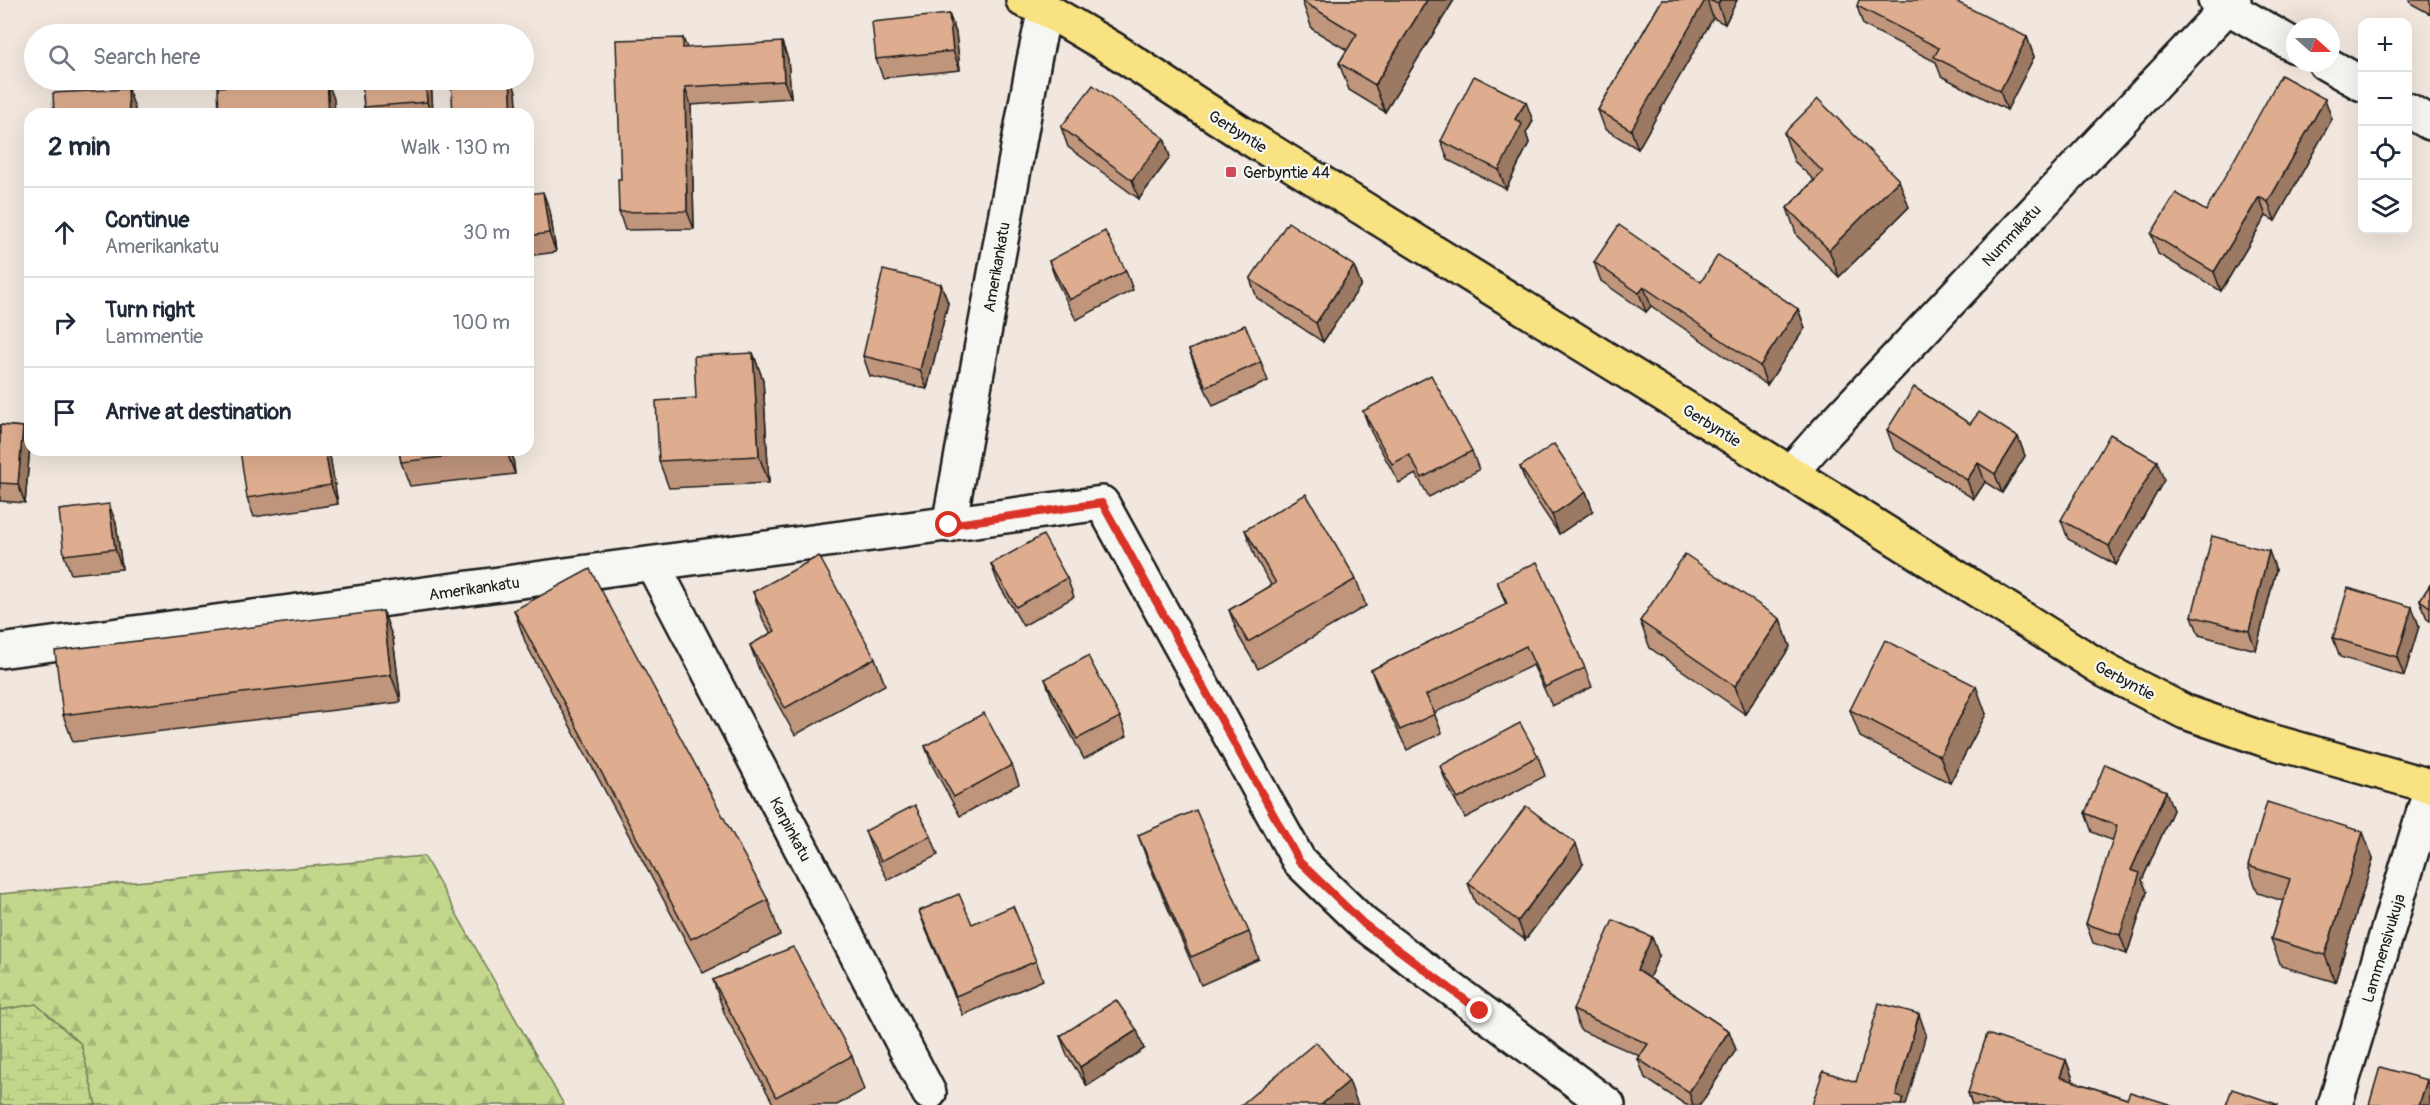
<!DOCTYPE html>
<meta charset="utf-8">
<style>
:root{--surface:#fff;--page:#f2f2f3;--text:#1f2937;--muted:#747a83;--line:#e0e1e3}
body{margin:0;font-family:Pangolin,sans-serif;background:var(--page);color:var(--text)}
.controls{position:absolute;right:18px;top:18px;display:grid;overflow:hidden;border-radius:12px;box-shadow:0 6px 24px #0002}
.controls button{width:54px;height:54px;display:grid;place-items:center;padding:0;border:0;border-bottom:2px solid var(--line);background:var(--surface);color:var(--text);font:30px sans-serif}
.compass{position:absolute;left:2286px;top:18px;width:54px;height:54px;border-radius:50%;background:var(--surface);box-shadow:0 6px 24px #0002;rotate:111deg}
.stop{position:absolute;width:18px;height:18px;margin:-14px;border:4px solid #d93025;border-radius:50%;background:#fff}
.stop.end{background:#d93025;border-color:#fff;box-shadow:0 2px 6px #0008}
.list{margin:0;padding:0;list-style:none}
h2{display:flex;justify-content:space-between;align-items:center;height:78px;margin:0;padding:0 24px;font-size:26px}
h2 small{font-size:20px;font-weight:400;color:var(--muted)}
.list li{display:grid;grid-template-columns:39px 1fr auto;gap:18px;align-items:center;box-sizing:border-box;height:90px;padding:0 24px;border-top:2px solid var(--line)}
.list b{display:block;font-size:22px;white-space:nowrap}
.list p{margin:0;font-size:20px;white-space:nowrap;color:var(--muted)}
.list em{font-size:20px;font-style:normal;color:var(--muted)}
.icon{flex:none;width:33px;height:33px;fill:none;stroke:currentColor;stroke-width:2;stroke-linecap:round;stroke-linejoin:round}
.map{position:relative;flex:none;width:2430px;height:1105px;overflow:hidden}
.search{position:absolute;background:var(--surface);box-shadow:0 6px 24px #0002;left:24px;top:24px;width:510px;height:66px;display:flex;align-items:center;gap:15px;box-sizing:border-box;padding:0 21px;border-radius:33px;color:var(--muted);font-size:22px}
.panel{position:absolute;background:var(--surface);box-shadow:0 6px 24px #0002;left:24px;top:108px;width:510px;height:348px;border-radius:18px}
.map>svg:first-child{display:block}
.forest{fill:url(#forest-firs);stroke:#6f7a54;stroke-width:1.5}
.wetland{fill:url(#wetland-marsh);stroke:#6f7a54;stroke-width:1.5}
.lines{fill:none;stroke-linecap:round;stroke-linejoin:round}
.minor-casing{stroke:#1c1c1c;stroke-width:38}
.major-casing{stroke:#1c1c1c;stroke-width:38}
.minor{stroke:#f6f6f2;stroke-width:33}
.major{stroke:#f8e281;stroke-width:33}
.wall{fill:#bf957b;stroke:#1c1c1c;stroke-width:1.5}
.shaded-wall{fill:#9b7964;stroke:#1c1c1c;stroke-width:1.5}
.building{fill:#dead8f;stroke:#1c1c1c;stroke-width:1.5}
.route{stroke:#d93025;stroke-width:8}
.poi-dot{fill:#d1495b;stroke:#f6f6f2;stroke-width:2}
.labels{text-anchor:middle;stroke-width:4.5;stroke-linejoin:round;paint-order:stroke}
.street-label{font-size:16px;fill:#1c1c1c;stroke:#f6f6f2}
.poi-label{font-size:16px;fill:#1c1c1c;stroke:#f6f6f2;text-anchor:start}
</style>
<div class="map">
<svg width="2430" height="1105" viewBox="0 0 2430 1105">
<defs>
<pattern id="forest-firs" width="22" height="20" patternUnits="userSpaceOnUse" patternTransform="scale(1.5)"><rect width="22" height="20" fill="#c2d78c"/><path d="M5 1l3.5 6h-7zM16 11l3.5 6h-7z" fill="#a6b878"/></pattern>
<pattern id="wetland-marsh" width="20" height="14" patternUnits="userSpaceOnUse" patternTransform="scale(1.5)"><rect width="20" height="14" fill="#c2d78c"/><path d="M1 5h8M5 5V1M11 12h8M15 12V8" fill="none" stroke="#a6b878"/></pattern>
</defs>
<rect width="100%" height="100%" fill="#f1e7de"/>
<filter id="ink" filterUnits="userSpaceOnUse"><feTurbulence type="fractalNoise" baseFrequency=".0167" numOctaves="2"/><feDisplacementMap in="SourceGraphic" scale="12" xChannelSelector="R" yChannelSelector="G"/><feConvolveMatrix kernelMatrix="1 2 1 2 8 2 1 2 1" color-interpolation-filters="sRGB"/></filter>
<g filter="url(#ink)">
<polygon class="forest" points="424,856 564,1105 0,1105 0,894"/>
<polygon class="wetland" points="36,1004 81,1044 96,1105 0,1105 0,1010"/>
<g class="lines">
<defs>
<g id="minor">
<polyline points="2215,0 2295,46"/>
<polyline points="2325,63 2362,84"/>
<polyline points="2408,110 2430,123"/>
<polyline points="1790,473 1821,438 2234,0"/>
<polyline points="949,525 1034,60 1045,9"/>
<polyline points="653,565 929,1093"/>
<polyline points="0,651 1102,503 1299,861 1364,924 1608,1105"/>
<polyline points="2335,1105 2430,791"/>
</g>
<polyline id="major" points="1023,0 1045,9 1113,49 1246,136 1834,500 2106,671 2185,712 2263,739 2430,786"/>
</defs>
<use href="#minor" class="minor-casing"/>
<use href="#major" class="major-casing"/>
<use href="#minor" class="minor"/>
<use href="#major" class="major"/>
</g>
<g class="wall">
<polygon points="1303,0 1454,0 1385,112 1349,90 1339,63 1347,50 1312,29 1302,1"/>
<polygon points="1662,0 1737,0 1725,24 1713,18 1638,149 1605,129 1598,110"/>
<polygon points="2410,0 2430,0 2430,14 2412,4"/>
<polygon points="1857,6 2027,37 2034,57 2007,110 1941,76 1936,62 1863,25"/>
<polygon points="949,14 956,33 960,70 883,78 876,59"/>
<polygon points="683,38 687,48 788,59 791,98 691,105 694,229 625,230 619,212 621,179"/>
<polygon points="362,80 431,80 433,114 367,114 364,107"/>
<polygon points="2332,119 2275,221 2266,216 2221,291 2158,254 2151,234 2206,211"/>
<polygon points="1533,121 1526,133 1529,143 1506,189 1448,160 1441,141"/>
<polygon points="1061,127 1164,138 1170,157 1139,199 1068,147"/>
<polygon points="1784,133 1909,207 1839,277 1797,236 1787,208 1814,180 1794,161"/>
<polygon points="528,194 550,211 556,252 528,256"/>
<polygon points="1049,261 1126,271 1133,290 1076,320 1056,280"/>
<polygon points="1594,262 1798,309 1805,328 1767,385 1651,306 1646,312 1601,281"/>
<polygon points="1250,279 1361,285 1323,342 1257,298"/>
<polygon points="941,284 948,303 927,389 870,376 863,356"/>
<polygon points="1189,350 1261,362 1268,381 1213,406 1196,369"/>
<polygon points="753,353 763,380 769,483 669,488 659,461 696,398"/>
<polygon points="1363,411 1472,451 1479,470 1429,497 1416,474 1399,483 1370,430"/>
<polygon points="1970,424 2018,437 2025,456 2002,493 1985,482 1974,499 1894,449 1887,430"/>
<polygon points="0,425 23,427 30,446 25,503 0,501"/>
<polygon points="329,450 338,504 254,517 247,498"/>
<polygon points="399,450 512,450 515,474 410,486 401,462"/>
<polygon points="1520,467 1586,492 1593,511 1559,534 1527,486"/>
<polygon points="2164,480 2116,565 2068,539 2061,520"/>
<polygon points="116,523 122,569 71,574 64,555"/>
<polygon points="1245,530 1356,579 1366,606 1258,669 1239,637 1229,610 1271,585 1255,557"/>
<polygon points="991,564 1067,578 1074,597 1023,626 998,583"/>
<polygon points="2276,570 2256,650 2199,635 2192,616"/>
<polygon points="1497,581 1585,668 1592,687 1552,706 1533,665 1434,713 1442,733 1407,750 1378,689 1371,670 1506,605"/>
<polygon points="2430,585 2430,621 2427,619 2420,600"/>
<polygon points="753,592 875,658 885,685 795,735 760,672 750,645 771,633 763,620"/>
<polygon points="2412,607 2419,626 2404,676 2340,657 2333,638"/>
<polygon points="514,610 768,900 780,935 703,973 526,644"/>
<polygon points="383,611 393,639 401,702 73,742 63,715"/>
<polygon points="1780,619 1790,647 1745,714 1650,648 1640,621"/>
<polygon points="1045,679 1120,717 1127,736 1084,759 1052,698"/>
<polygon points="1850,710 1986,714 1950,783 1860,737"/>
<polygon points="925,746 1012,765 1019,784 960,816 932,765"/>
<polygon points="1538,756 1545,776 1465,818 1447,785 1440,766"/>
<polygon points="2173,810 2142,880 2147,892 2127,954 2093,943 2086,924 2113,841 2092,832 2085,813"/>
<polygon points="865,831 931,836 938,855 888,880 872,850"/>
<polygon points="1138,835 1249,932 1259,959 1201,985 1148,862"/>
<polygon points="2373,859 2335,982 2281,966 2271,939 2283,901 2258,893 2248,866"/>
<polygon points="1583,864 1525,940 1475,902 1468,883"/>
<polygon points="919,911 972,924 1036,961 1043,980 963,1015 926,930"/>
<polygon points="1659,956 1649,978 1729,1031 1736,1050 1700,1105 1686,1105 1645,1078 1638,1059 1640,1056 1580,1030 1573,1010"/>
<polygon points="713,980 852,1056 864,1090 837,1105 774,1105 725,1015"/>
<polygon points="1060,1036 1144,1049 1087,1086 1067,1055"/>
<polygon points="2066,1060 2073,1079 2072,1081 2127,1099 2172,1105 1972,1105 1968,1093"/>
</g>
<g class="shaded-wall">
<polygon points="1427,0 1454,0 1385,112 1375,85"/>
<polygon points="1705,0 1707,0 1713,18 1638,149 1631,130"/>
<polygon points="1720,0 1737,0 1725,24 1718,4"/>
<polygon points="949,14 956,33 960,70 953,51"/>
<polygon points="2027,37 2034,57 2007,110 2000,91"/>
<polygon points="782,42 788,59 791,98 784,81"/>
<polygon points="327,80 334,99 335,114 329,114"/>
<polygon points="425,80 431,80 433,114 431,114 427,102"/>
<polygon points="510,80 512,80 516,92 518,114 512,114"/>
<polygon points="685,87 691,105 694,229 687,211"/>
<polygon points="128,89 135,108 135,114 129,114"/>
<polygon points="2325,99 2332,119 2275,221 2268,202"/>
<polygon points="1526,102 1533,121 1526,133 1529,143 1506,189 1499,170 1515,119"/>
<polygon points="1164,138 1170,157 1139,199 1132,180"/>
<polygon points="1899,180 1909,207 1839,277 1829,250"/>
<polygon points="543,192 550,211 556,252 549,233"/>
<polygon points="2259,197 2266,216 2221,291 2214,272"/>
<polygon points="1354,266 1361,285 1323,342 1316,323"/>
<polygon points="941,284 948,303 927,389 920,370"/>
<polygon points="1644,287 1651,306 1646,312 1639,293"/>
<polygon points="1798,309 1805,328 1767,385 1760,366"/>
<polygon points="753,353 763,380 769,483 759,456"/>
<polygon points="23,427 30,446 25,503 18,484"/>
<polygon points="2018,437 2025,456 2002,493 1995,474"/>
<polygon points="325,450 329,450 338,504 331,485"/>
<polygon points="506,450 512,450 515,474"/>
<polygon points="2157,461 2164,480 2116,565 2109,546"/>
<polygon points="1978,463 1985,482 1974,499 1967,480"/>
<polygon points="1586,492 1593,511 1559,534 1552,515"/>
<polygon points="109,504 116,523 122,569 115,549"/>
<polygon points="2269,551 2276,570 2256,650 2249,631"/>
<polygon points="2412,607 2419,626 2404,676 2397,657"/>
<polygon points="383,611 393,639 401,702 391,675"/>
<polygon points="1780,619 1790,647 1745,714 1735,686"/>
<polygon points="1976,686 1986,714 1950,783 1940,756"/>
<polygon points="2166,791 2173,810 2142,880 2147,892 2127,954 2120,935 2131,870"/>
<polygon points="2363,832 2373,859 2335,982 2325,955"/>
<polygon points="1576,844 1583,864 1525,940 1518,921"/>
<polygon points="1652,937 1659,956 1644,989 1637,970"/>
<polygon points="1919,1014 1926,1034 1906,1105 1900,1105 1896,1096"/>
<polygon points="1137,1030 1144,1049 1087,1086 1080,1067"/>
<polygon points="1729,1031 1736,1050 1700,1105 1693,1105 1689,1092"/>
<polygon points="2066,1060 2073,1079 2067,1096 2060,1077"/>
<polygon points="2427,1080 2430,1089 2430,1105 2419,1105"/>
<polygon points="1349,1081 1358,1105 1321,1105"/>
</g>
<g class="building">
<polygon points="1303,0 1427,0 1375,85 1339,63 1357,34 1302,1"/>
<polygon points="1662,0 1705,0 1631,130 1598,110"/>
<polygon points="1709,0 1720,0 1718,4"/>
<polygon points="1859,0 1953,0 2027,37 2000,91 1934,57 1939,48 1857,6"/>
<polygon points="949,14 953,51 876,59 872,22"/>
<polygon points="683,38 683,48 782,42 784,81 685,87 687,211 619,212 618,179 621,179 616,40"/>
<polygon points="2281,75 2325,99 2268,202 2259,197 2214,272 2151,234 2176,193 2206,211"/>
<polygon points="1474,76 1526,102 1515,119 1522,124 1499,170 1441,141"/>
<polygon points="327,80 329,114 219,114 218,87"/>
<polygon points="362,80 425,80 427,102 364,107"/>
<polygon points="451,80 510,80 512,114 453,114"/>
<polygon points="1093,85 1164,138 1132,180 1061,127"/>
<polygon points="128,89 129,114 54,114 53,93"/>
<polygon points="1818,99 1899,180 1829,250 1787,208 1823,172 1784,133"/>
<polygon points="543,192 549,233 528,236 528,194"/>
<polygon points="1288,222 1354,266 1316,323 1250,279"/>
<polygon points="1619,225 1701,282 1718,255 1798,309 1760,366 1644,287 1639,293 1594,262"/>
<polygon points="1105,231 1126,271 1069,300 1049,261"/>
<polygon points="883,270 941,284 920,370 863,356"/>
<polygon points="1245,325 1261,362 1206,387 1189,350"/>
<polygon points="753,353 759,456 659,461 656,401 696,398 694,356"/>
<polygon points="1431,375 1472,451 1422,478 1409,455 1392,464 1363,411"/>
<polygon points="1914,387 1970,424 1979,412 2018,437 1995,474 1978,463 1967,480 1887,430"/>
<polygon points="0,425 23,427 18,484 0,483"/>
<polygon points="2110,434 2157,461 2109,546 2061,520"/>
<polygon points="1554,444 1586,492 1552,515 1520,467"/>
<polygon points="240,450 325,450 331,485 247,498"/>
<polygon points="399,450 503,450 401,462"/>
<polygon points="1306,494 1356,579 1248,642 1229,610 1276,583 1245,530"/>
<polygon points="109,504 115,549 64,555 59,510"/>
<polygon points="1043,535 1067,578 1016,607 991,564"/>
<polygon points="2212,536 2269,551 2249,631 2192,616"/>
<polygon points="1685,554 1780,619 1735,686 1640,621"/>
<polygon points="819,556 875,658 785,708 750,645 775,631 753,592"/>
<polygon points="1537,562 1585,668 1545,687 1526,646 1426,695 1435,714 1400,730 1371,670 1507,604 1497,581"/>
<polygon points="590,569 768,900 691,939 514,610"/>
<polygon points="2430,585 2430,607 2420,600"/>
<polygon points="2348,588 2412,607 2397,657 2333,638"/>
<polygon points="383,611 391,675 63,715 55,651"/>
<polygon points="1885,640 1976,686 1940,756 1850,710"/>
<polygon points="1088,656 1120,717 1077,739 1045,679"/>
<polygon points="984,713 1012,765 954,797 925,746"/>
<polygon points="1520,723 1538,756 1458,799 1440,766"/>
<polygon points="2105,764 2166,791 2131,870 2140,873 2120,935 2086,924 2117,826 2085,813"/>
<polygon points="2267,802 2363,832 2325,955 2271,939 2290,879 2248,866"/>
<polygon points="915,805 931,836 881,861 865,831"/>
<polygon points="1526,806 1576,844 1518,921 1468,883"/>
<polygon points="1196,810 1249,932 1191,957 1138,835"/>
<polygon points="959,894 972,924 1013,906 1036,961 956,996 919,911"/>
<polygon points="1613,920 1652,937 1637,970 1729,1031 1689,1092 1638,1059 1648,1044 1573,1010"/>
<polygon points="793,947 852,1056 776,1097 713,980"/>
<polygon points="1116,1000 1137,1030 1080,1067 1060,1036"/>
<polygon points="1879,1003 1919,1014 1896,1096 1903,1098 1901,1105 1812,1105 1823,1071 1856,1082"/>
<polygon points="1987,1034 2066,1060 2060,1077 2127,1099 2130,1092 2172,1105 2003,1105 1968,1093"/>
<polygon points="1316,1042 1349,1081 1321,1105 1241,1105"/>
<polygon points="2380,1067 2427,1080 2419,1105 2369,1105"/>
<polygon points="2232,1089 2279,1105 2226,1105"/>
</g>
</g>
<g class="lines" filter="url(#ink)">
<polyline class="route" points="949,525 1102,503 1299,861 1364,924 1480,1011"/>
</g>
<rect class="poi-dot" x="1225" y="166" width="12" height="12" rx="3"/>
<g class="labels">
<g class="street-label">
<text transform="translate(1238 131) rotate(32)" y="6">Gerbyntie</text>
<text transform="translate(2011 235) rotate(-47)" y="6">Nummikatu</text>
<text transform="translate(996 267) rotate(-80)" y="6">Amerikankatu</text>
<text transform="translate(1712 425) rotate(32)" y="6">Gerbyntie</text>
<text transform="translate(474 588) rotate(-8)" y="6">Amerikankatu</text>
<text transform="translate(2125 680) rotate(28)" y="6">Gerbyntie</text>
<text transform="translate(791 829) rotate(62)" y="6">Karpinkatu</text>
<text transform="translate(2383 948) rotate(-73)" y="6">Lammensivukuja</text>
</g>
<g class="poi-label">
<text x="1243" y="178">Gerbyntie 44</text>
</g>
</g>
</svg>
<div class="controls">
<button>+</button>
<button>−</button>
<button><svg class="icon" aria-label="locate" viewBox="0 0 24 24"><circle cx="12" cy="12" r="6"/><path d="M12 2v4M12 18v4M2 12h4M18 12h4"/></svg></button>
<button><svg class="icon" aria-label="layers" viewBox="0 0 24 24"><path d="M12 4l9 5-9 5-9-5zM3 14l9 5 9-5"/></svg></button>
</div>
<svg class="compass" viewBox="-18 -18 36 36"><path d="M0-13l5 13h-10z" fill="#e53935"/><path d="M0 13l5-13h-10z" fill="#747a83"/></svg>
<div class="stop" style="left:949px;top:525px"></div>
<div class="stop end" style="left:1480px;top:1011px"></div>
<div class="search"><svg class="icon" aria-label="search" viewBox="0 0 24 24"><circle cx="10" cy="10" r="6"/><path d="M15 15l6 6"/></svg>Search here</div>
<section class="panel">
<h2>2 min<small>Walk · 130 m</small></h2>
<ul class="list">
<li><svg class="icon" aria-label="ahead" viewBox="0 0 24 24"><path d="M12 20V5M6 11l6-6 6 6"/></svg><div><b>Continue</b><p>Amerikankatu</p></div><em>30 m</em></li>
<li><svg class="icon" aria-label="right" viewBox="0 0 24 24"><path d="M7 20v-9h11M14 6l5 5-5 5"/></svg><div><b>Turn right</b><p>Lammentie</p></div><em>100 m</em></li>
<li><svg class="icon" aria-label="arrive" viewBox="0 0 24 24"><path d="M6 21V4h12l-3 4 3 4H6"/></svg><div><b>Arrive at destination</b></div></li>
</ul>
</section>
</div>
